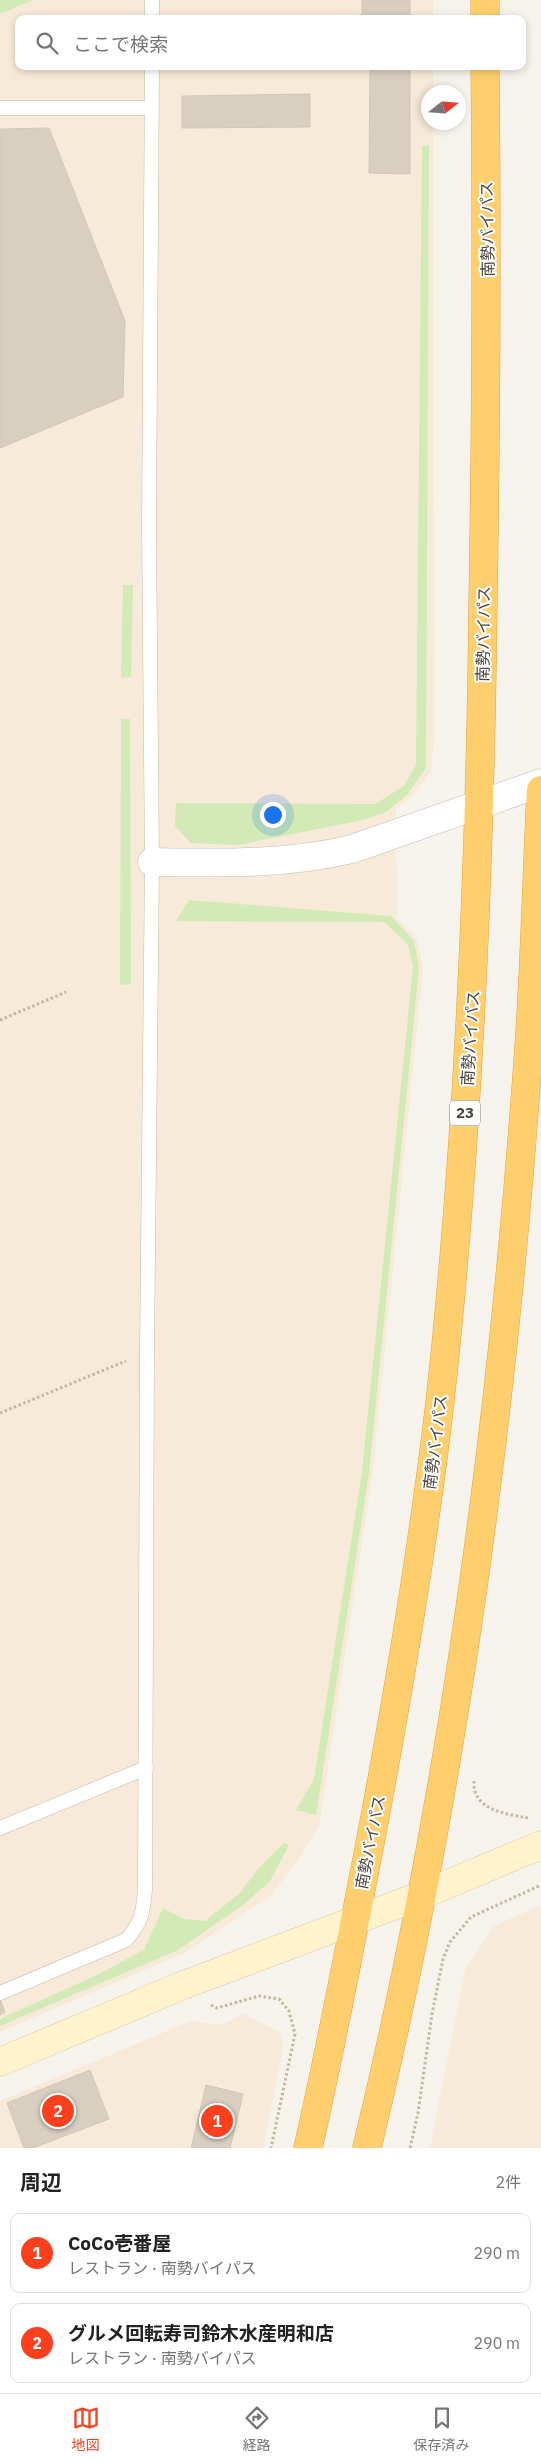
<!DOCTYPE html>
<html lang="ja">
<meta charset="utf-8">
<style>
:root{--surface:#fff;--page:#f2f2f2;--text:#222;--muted:#767676;--line:#e0e0e0;--accent:#fc3f1d}
body{margin:0;font-family:"IBM Plex Sans","Noto Sans JP",sans-serif;background:var(--page);color:var(--text)}
.compass{position:absolute;left:421px;top:85px;width:45px;height:45px;border-radius:50%;background:var(--surface);box-shadow:0 2px 8px #0003;rotate:73deg}
.you{position:absolute;left:272px;top:814px;width:18px;height:18px;margin:-12px;border:4px solid #fff;border-radius:50%;background:#1a73e8;box-shadow:0 0 0 8px #1a73e833}
.badge{display:grid;place-items:center;width:32px;height:32px;border-radius:50%;background:var(--accent);color:#fff;font-size:16px;font-weight:700}
.pin{position:absolute;translate:-50% -50%;border:2px solid #fff;box-shadow:0 1px 5px #0006}
.list{margin:0;padding:0;list-style:none}
h2{display:flex;justify-content:space-between;align-items:center;height:65px;margin:0;padding:0 20px;font-size:21px}
h2 small{font-size:16px;font-weight:400;color:var(--muted)}
.list li{display:grid;grid-template-columns:32px 1fr auto;gap:15px;align-items:center;box-sizing:border-box;height:80px;margin:0 10px 10px;padding:0 10px;border:1px solid var(--line);border-radius:10px}
.list b{display:block;font-size:19px;white-space:nowrap}
.list p{margin:0;font-size:16px;white-space:nowrap;color:var(--muted)}
.list em{font-size:16px;font-style:normal;color:var(--muted)}
.icon{flex:none;width:28px;height:28px;fill:none;stroke:currentColor;stroke-width:2;stroke-linecap:round;stroke-linejoin:round}
.map{position:relative;flex:none;width:541px;height:2148px;overflow:hidden}
.search{position:absolute;background:var(--surface);box-shadow:0 2px 8px #0003;left:15px;right:15px;top:15px;height:55px;display:flex;align-items:center;gap:12px;box-sizing:border-box;padding:0 18px;border-radius:10px;color:var(--muted);font-size:19px}
.sheet{height:245px;background:var(--surface)}
nav{display:flex;justify-content:space-around;align-items:center;box-sizing:border-box;height:70px;border-top:1px solid var(--line);background:var(--surface);font-size:14px;color:var(--muted)}
nav a{display:grid;justify-items:center;gap:2px}
nav .on{color:var(--accent)}
.map>svg:first-child{display:block}
.commercial{fill:#f7ead8}
.green{fill:#d2eab5}
.building{fill:#d8cfc1;stroke:#d3c7b4}
.lines{fill:none;stroke-linecap:round;stroke-linejoin:round}
.lane-casing{stroke:#c2bbae;stroke-width:15}
.street-casing{stroke:#c2bbae;stroke-width:29}
.secondary-casing{stroke:#d6c79b;stroke-width:29}
.highway-casing{stroke:#e0a43c;stroke-width:29}
.path{stroke:#c4b79f;stroke-width:3;stroke-dasharray:2.5 2.5;stroke-linecap:butt}
.lane{stroke:#fff;stroke-width:14}
.street{stroke:#fff;stroke-width:28}
.secondary{stroke:#fff3cd;stroke-width:28}
.highway{stroke:#ffcf6e;stroke-width:28}
.labels{text-anchor:middle;stroke-width:4;stroke-linejoin:round;paint-order:stroke}
.shield{fill:#fff;stroke:#817c74;stroke-width:1}
.shield-label{font-size:15px;font-weight:bold;fill:#4b4439}
.street-label{font-size:16px;fill:#4b4439;stroke:#fff}
</style>
<div class="map">
<svg width="541" height="2148" viewBox="0 0 541 2148">
<rect width="100%" height="100%" fill="#f6f3ec"/>
<g class="commercial">
<polygon points="0,0 433,0 433,19 19,19 19,66 433,66 433,92 428,92 428,122 433,123 434,740 431,771 413,795 396,809 397,918 417,939 423,968 372,1477 319,1826 299,1859 272,1894 186,1952 0,2032"/>
<polygon points="541,1905 541,2148 430,2148 465,1970 494,1926"/>
<polygon points="243,2014 278,2031 284,2044 263,2148 0,2148 0,2101 191,2021 222,2025"/>
</g>
<g class="green">
<polygon points="0,0 33,0 0,14"/>
<polygon points="429,145 426,768 407,795 386,812 363,820 238,845 191,843 175,826 176,803 375,804 404,786 416,765 422,146"/>
<polygon points="123,585 133,585 131,677 121,678"/>
<polygon points="121,719 130,719 131,984 120,985"/>
<polygon points="189,900 391,916 414,941 419,968 369,1473 316,1815 296,1810 314,1779 362,1472 413,967 408,944 384,922 176,921"/>
<polygon points="284,1843 289,1845 270,1881 243,1905 178,1950 0,2026 0,2019 97,1975 144,1950 163,1908 184,1919 205,1921 240,1893 258,1869"/>
</g>
<g class="building">
<rect x="362" y="0" width="48" height="19"/>
<polygon points="370,66 410,66 410,174 369,173"/>
<polygon points="310,94 310,127 182,128 182,96"/>
<polygon points="49,128 125,321 123,397 0,448 0,129"/>
<polygon points="0,1999 5,2012 0,2015"/>
<polygon points="90,2070 109,2119 33,2148 24,2148 7,2103"/>
<polygon points="206,2085 243,2094 230,2148 191,2148"/>
</g>
<g class="lines">
<defs>
<g id="lane">
<polyline points="152,19 152,0"/>
<polyline points="0,108 151,108"/>
<polyline points="0,1828 146,1768"/>
<path d="M0 1993 126 1940C142 1922 143 1913 145 1890L147 1352 152 862 149 528 152 66"/>
</g>
<path id="street" d="M152 862C220 863 286 865 352 849L541 783"/>
<polyline id="secondary" points="0,2062 181,1986 422,1895 541,1845"/>
<g id="highway">
<polyline points="485,0 485,19"/>
<path d="M308 2148C330 2052 348 1956 367 1859 396 1708 422 1555 440 1402 469 1136 480 870 483 603 486 424 487 245 485 66"/>
<path d="M367 2148C455 1784 505 1405 530 1031 535 951 537 871 541 790"/>
</g>
</defs>
<use href="#lane" class="lane-casing"/>
<use href="#street" class="street-casing"/>
<use href="#secondary" class="secondary-casing"/>
<use href="#highway" class="highway-casing"/>
<g class="path">
<polyline points="0,1020 66,992"/>
<polyline points="0,1413 126,1361"/>
<path d="M474 1781C472 1810 506 1814 528 1818"/>
<polyline points="211,2005 217,2008 259,1996 279,1999 289,2011 295,2034 271,2148"/>
<polyline points="410,2148 418,2113 432,2014 443,1959 450,1942 471,1917 541,1885"/>
</g>
<use href="#lane" class="lane"/>
<use href="#street" class="street"/>
<use href="#secondary" class="secondary"/>
<use href="#highway" class="highway"/>
</g>
<g class="labels">
<rect class="shield" x="450" y="1100.5" width="30" height="25" rx="4"/>
<g class="shield-label">
<text x="465" y="1118">23</text>
</g>
<g class="street-label">
<text transform="translate(487 229) rotate(-91)" y="6">南勢バイパス</text>
<text transform="translate(483 634) rotate(-89)" y="6">南勢バイパス</text>
<text transform="translate(470 1038) rotate(-86)" y="6">南勢バイパス</text>
<text transform="translate(435 1442) rotate(-83)" y="6">南勢バイパス</text>
<text transform="translate(370 1842) rotate(-79)" y="6">南勢バイパス</text>
</g>
</g>
</svg>
<svg class="compass" viewBox="-18 -18 36 36"><path d="M0-13l5 13h-10z" fill="#e53935"/><path d="M0 13l5-13h-10z" fill="#767676"/></svg>
<div class="you"></div>
<div class="pin badge" style="left:217px;top:2121px">1</div>
<div class="pin badge" style="left:58px;top:2111px">2</div>
<div class="search"><svg class="icon" aria-label="search" viewBox="0 0 24 24"><circle cx="10" cy="10" r="6"/><path d="M15 15l6 6"/></svg>ここで検索</div>
</div>
<section class="sheet">
<h2>周辺<small>2件</small></h2>
<ul class="list">
<li><span class="badge">1</span><div><b>CoCo壱番屋</b><p>レストラン · 南勢バイパス</p></div><em>290 m</em></li>
<li><span class="badge">2</span><div><b>グルメ回転寿司鈴木水産明和店</b><p>レストラン · 南勢バイパス</p></div><em>290 m</em></li>
</ul>
</section>
<nav>
<a class="on"><svg class="icon" aria-label="map" viewBox="0 0 24 24"><path d="M3 6l6-2 6 2 6-2v14l-6 2-6-2-6 2zM9 4v14M15 6v14"/></svg>地図</a>
<a><svg class="icon" aria-label="directions" viewBox="0 0 24 24"><path d="M12 3l9 9-9 9-9-9zM9 14v-3h6M13 9l2 2-2 2"/></svg>経路</a>
<a><svg class="icon" aria-label="saved" viewBox="0 0 24 24"><path d="M7 4h10v16l-5-4-5 4z"/></svg>保存済み</a>
</nav>
